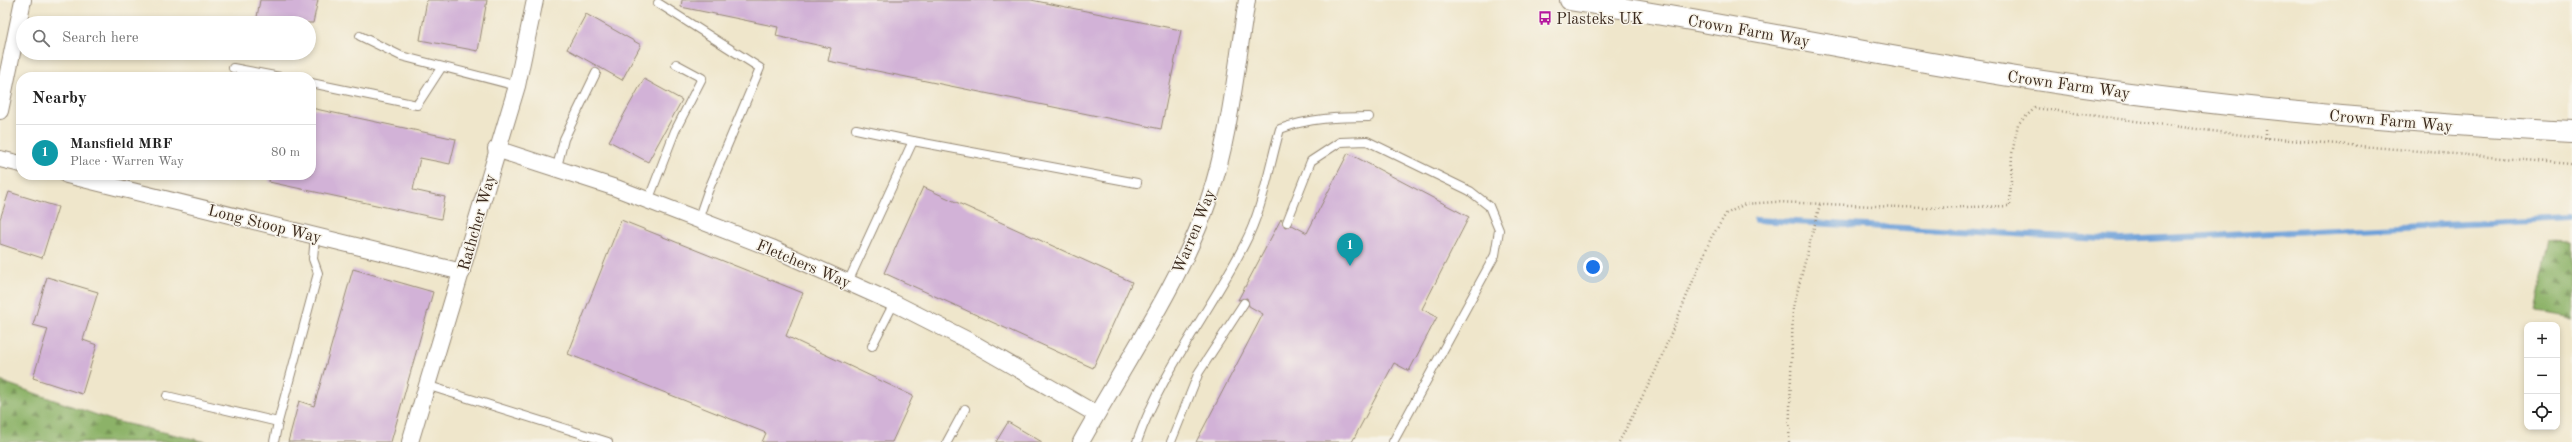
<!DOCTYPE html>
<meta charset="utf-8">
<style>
:root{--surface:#fff;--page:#f2f2f2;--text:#222;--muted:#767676;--line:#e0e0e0;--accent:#b45309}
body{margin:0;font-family:"Old Standard TT",serif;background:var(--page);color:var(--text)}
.controls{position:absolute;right:12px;bottom:12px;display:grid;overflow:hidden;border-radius:8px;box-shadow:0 2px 6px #0003}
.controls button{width:36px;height:36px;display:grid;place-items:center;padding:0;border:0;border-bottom:1px solid var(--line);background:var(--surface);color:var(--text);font:20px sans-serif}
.you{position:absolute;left:1593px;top:267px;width:14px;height:14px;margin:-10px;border:3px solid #fff;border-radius:50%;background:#1a73e8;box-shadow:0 0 0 6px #1a73e833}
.badge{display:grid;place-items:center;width:26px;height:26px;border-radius:50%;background:var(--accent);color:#fff;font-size:13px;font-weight:700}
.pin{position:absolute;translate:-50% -33px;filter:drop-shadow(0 1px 2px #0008)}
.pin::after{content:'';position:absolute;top:21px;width:14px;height:12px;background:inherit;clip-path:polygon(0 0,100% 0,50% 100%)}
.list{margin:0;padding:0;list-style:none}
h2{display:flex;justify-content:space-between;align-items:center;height:52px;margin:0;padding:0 16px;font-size:17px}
h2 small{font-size:13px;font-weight:400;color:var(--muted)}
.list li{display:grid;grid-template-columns:26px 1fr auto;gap:12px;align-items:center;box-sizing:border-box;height:56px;padding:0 16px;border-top:1px solid var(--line)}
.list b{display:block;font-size:15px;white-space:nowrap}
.list p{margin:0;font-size:13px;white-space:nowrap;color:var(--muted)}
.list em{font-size:13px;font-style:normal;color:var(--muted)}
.icon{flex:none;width:22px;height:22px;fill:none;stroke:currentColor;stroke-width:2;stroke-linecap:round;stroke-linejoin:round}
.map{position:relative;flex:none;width:2572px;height:442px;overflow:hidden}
.search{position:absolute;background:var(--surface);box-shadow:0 2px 6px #0003;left:16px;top:16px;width:300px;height:44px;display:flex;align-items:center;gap:10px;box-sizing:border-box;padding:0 14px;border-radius:22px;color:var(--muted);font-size:15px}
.panel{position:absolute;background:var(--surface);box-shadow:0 2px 6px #0003;left:16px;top:72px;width:300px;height:108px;border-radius:16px}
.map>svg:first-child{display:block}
.forest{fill:url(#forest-firs);stroke:#646e43}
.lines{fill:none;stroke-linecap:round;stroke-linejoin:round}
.stream{stroke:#6da0d9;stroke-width:6}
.building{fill:#d2b2d7}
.service-casing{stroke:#958874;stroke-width:10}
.minor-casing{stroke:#958874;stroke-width:18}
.tertiary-casing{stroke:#958874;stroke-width:22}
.path{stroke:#958874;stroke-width:2.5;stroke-dasharray:1 3;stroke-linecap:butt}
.service{stroke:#fff;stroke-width:8}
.minor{stroke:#fff;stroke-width:16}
.tertiary{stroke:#fff;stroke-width:20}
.labels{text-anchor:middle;stroke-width:3;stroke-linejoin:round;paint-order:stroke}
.poi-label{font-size:16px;fill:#3b2a1e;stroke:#f7f3e8;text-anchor:start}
.street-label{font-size:16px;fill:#3b2a1e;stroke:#f7f3e8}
</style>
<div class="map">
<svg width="2572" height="442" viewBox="0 0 2572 442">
<defs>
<pattern id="forest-firs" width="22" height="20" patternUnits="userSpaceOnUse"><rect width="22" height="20" fill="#8cb268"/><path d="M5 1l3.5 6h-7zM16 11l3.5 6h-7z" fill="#749155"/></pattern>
</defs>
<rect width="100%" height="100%" fill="#f7f3e8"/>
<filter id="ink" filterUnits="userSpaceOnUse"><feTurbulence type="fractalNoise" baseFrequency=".025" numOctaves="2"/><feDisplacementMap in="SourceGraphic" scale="8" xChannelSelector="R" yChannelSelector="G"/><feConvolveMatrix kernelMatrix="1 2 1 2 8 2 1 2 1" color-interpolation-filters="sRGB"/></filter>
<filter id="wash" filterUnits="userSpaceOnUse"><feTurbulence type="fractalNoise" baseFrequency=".012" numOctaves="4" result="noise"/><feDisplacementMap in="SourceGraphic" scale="16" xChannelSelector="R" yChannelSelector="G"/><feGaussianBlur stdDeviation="0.9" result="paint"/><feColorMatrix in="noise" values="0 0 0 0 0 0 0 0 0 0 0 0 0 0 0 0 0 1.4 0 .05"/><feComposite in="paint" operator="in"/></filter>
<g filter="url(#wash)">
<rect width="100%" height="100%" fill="#efe6cb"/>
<g class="forest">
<polygon points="2550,244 2572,245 2572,318 2535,312"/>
<polygon points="0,381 114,421 207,442 0,442"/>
</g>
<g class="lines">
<polyline class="stream" points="1756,220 2121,240 2572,219"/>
</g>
<g id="blocks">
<g class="building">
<polygon points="260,0 318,0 313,23 256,23"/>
<polygon points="427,0 487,0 478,51 420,40"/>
<polygon points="682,0 1031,0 1181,30 1161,129 828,61 831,48 776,36 778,27 681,7"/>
<polygon points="586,14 641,45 622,80 567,49"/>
<polygon points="644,79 682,100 648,162 609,141"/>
<polygon points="311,108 456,139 450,164 420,158 413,190 445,197 441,219 269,182 270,175 311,175"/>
<polygon points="1348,153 1469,217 1422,309 1437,317 1409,371 1394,363 1352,442 1196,442 1263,314 1249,306 1247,298 1238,300 1281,219 1285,227 1292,225 1307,233"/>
<polygon points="923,187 1132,282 1093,368 884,273"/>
<polygon points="9,192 58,207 42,258 0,244 0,219"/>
<polygon points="621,220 803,293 786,336 913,396 892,442 762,442 766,433 568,354"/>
<polygon points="353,269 433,292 391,442 288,442 299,401 314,406"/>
<polygon points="47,277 98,292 83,340 97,345 82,394 33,378 48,329 33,325"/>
<polygon points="1008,422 1042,442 996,442"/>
</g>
</g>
</g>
<g filter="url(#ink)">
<use href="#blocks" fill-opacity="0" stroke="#958874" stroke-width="1"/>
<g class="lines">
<defs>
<g id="service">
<polyline points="658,3 760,68 708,191 698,220"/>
<polyline points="360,36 401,56 517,86"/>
<polyline points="233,68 280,77"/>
<polyline points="311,83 417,105 441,68"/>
<polyline points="856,129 913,141"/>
<polyline points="556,171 564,139 596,73"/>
<polyline points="648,201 675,131 702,78 676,64"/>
<polyline points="1287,222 1311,161 1340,142 1367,141 1470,191 1489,206 1499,230 1495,255 1393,442"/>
<polyline points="848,282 913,141 1137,183"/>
<polyline points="872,346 894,303"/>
<polyline points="426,385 608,442"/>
<polyline points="167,396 278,422 318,273 313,259 315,235"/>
<polyline points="274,442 278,422"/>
<polyline points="947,442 965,409"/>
<path d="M1137 442C1162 370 1210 312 1244 245 1263 209 1269 167 1280 129 1309 118 1339 117 1369 117"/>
<polyline points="1171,442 1199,372 1244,303"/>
</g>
<g id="minor">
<polyline points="0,111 23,0"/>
<polyline points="496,149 616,188 774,249 894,303 971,342 1096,414"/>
<polyline points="0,159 21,164"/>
<polyline points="67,175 462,272"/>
<polyline points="410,442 517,86 535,0"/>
<path d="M1081 442C1123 366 1180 283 1208 202 1230 138 1236 67 1247 0"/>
</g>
<path id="tertiary" d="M1570 0C1733 24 1893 60 2056 83 2227 108 2399 123 2572 132"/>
</defs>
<use href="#service" class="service-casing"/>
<use href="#minor" class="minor-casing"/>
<use href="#tertiary" class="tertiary-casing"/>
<g class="path">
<polyline points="2266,138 2266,129"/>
<polyline points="1619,442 1655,372 1711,238 1726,214 1745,204 1776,202 1924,208 2010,206 2012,154 2018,124 2035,108 2266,138 2572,164"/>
<polyline points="1789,442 1793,308 1820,204"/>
</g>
<use href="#service" class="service"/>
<use href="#minor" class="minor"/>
<use href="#tertiary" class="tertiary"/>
</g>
</g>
<defs>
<symbol id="bus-bare" viewBox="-9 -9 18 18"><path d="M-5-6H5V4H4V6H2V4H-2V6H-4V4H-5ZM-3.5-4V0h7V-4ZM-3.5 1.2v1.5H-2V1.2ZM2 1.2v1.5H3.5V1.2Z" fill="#b5179e" stroke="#f7f3e8" stroke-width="2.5" paint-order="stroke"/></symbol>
</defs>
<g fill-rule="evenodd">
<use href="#bus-bare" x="1535" y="8" width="20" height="20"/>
</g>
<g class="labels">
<g class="poi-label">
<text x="1556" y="24">Plasteks UK</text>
</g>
<g class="street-label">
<text transform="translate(1749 30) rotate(10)" y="6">Crown Farm Way</text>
<text transform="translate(2069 84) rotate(8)" y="6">Crown Farm Way</text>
<text transform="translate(2391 120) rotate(5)" y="6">Crown Farm Way</text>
<text transform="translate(476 222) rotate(-74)" y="6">Rathcher Way</text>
<text transform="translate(265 223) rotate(14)" y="6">Long Stoop Way</text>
<text transform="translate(1193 231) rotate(-68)" y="6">Warren Way</text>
<text transform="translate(804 263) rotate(23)" y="6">Fletchers Way</text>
</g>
</g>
</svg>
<div class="controls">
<button>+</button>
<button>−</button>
<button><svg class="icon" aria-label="locate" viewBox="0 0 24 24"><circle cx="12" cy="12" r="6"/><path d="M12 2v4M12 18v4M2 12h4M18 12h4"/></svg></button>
</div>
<div class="you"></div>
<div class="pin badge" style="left:1350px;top:266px;background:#0f9aa8">1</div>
<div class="search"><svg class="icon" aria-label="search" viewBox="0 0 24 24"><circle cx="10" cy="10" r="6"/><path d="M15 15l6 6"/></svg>Search here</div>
<section class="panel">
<h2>Nearby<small></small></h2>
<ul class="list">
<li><span class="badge" style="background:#0f9aa8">1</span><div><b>Mansfield MRF</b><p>Place · Warren Way</p></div><em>80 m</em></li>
</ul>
</section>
</div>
